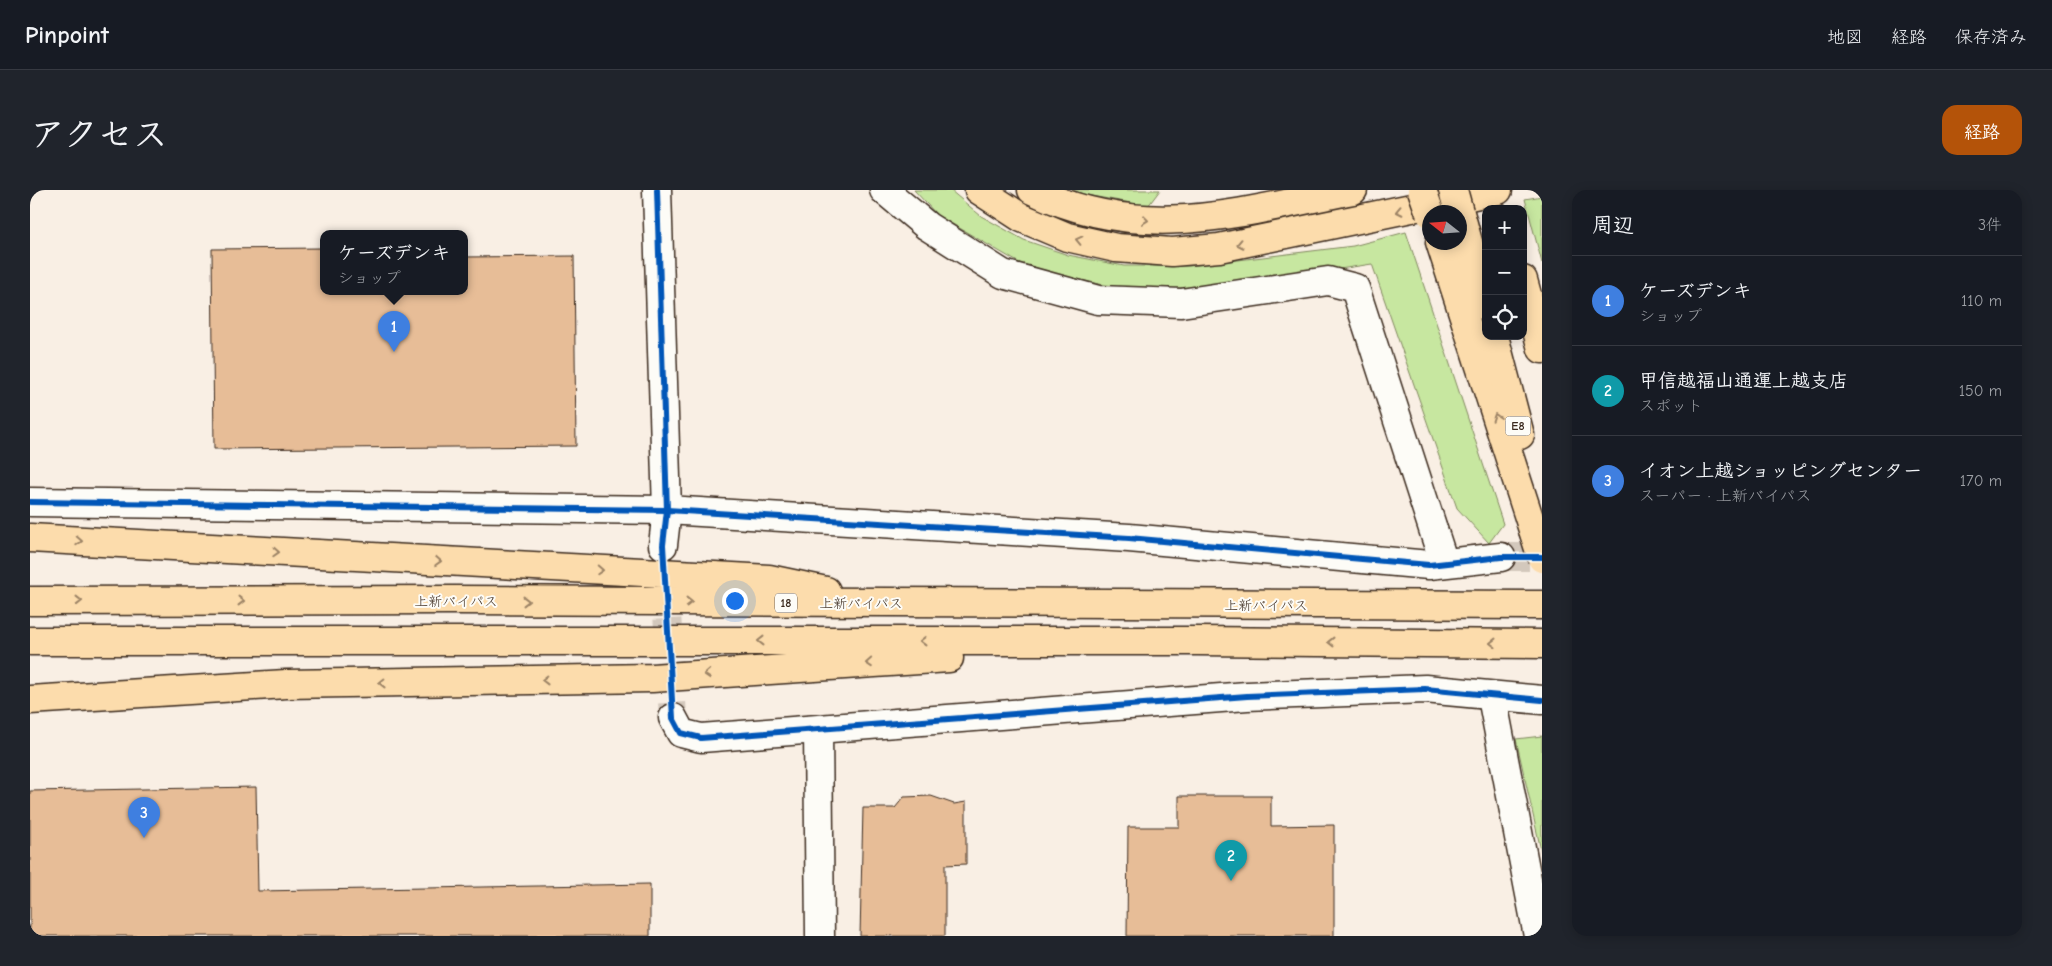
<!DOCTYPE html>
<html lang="ja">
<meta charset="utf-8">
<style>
:root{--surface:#171b24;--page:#20242c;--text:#f1f3f6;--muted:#9ea1a6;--line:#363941;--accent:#b45309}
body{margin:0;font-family:"Comic Neue","Klee One",sans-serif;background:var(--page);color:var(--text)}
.controls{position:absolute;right:15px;top:15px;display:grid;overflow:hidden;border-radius:10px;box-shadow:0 2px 12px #0003}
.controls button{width:45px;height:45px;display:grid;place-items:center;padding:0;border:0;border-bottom:1px solid var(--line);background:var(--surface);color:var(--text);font:25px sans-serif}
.compass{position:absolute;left:1392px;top:15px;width:45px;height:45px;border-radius:50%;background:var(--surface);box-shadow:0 2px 12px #0003;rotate:287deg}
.you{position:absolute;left:704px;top:410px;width:18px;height:18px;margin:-12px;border:4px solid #fff;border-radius:50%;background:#1a73e8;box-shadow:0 0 0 8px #1a73e833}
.badge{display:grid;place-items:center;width:32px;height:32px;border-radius:50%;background:var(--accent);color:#fff;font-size:16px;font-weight:700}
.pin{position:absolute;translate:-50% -41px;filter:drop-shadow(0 1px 2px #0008)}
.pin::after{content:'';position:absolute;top:26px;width:18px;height:15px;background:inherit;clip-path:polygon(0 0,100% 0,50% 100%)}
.popup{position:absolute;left:290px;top:40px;width:148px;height:65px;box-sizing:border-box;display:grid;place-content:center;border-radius:10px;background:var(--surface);filter:drop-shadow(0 1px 4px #0005);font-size:16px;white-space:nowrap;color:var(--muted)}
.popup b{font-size:19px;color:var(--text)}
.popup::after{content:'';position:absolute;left:50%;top:100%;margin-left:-10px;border:10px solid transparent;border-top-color:var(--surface)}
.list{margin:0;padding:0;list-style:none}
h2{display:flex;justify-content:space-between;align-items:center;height:65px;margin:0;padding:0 20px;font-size:21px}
h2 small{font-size:16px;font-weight:400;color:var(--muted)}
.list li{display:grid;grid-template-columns:32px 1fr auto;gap:15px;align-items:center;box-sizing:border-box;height:90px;padding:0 20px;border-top:1px solid var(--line)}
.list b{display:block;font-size:19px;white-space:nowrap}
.list p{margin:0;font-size:16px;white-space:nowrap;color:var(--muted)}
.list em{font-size:16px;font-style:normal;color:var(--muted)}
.icon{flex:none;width:28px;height:28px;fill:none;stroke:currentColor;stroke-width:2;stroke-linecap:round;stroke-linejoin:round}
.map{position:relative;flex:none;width:1512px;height:746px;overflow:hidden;border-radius:15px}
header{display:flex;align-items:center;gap:30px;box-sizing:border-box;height:70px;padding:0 25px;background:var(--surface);border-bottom:1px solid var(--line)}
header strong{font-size:24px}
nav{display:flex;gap:28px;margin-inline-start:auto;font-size:18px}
.intro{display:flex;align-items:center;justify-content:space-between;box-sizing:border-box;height:120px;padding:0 30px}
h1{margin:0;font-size:35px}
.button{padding:12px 22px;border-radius:15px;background:var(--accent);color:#fff;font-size:18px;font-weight:700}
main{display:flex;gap:30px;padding:0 30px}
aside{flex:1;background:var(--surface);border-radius:15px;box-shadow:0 2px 12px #0003}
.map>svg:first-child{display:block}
.green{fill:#c7e7a0;stroke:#81885f}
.building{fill:#e7bd97;stroke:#3b2a1e}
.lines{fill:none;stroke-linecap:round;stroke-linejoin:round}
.minor-tunnel{stroke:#d3c8bc;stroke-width:28;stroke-dasharray:28 14;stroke-linecap:butt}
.minor-casing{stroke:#3b2a1e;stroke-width:31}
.highway-casing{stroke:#3b2a1e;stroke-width:31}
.minor{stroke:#fdfcf7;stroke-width:28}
.highway{stroke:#fcdcac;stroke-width:28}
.highway-bridge-casing{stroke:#3b2a1e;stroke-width:31;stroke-linecap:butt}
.highway-bridge{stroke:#fcdcac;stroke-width:28}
.cycleway-casing{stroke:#fdfcf7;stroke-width:9}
.cycleway{stroke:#0057b8;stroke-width:6}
.oneway{stroke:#9c8365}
.labels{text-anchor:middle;stroke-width:4;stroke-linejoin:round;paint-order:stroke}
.shield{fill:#fdfcf7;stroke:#75695f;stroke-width:1}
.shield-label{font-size:12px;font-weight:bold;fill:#3b2a1e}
.street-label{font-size:14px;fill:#3b2a1e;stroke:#fdfcf7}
</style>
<header>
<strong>Pinpoint</strong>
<nav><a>地図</a><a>経路</a><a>保存済み</a></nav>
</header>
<div class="intro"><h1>アクセス</h1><a class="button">経路</a></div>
<main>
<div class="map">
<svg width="1512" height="746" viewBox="0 0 1512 746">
<rect width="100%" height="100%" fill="#f9efe4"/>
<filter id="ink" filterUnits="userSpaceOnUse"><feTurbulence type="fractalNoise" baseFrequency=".02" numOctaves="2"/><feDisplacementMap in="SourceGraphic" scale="10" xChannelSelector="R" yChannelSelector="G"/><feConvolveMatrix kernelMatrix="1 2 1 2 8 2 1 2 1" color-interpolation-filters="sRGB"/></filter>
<g filter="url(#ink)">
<g class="green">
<polygon points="884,0 920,0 951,26 994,50 1038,65 1094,76 1159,76 1323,56 1376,42 1473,334 1459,353 1427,318 1342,74 1238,90 1105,102 998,78 907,25"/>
<polygon points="1043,0 1130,0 1118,16 1056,5"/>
<polygon points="1512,6 1512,73 1495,9"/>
<polygon points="1512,546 1512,665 1486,549"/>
</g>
<g class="building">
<polygon points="294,58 294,101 434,101 434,67 544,66 546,256 184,259 182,59"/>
<polygon points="226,597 228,701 620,694 620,746 0,746 0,601"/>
<polygon points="901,606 924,614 936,612 936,674 915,675 915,746 830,746 833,618 865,618 874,607"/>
<polygon points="1149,606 1241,606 1241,636 1304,635 1304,746 1097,746 1098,637 1149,637"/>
</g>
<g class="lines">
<g class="minor-tunnel">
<polyline points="1471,367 1512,367"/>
<polyline points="635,387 643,528"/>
</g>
<defs>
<g id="minor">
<polyline points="627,0 637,320 633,355"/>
<polyline points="854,0 897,36 973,84 1068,110 1151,113 1298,91 1325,98 1414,373"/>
<polyline points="0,312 637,320 1099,348 1399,375 1471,367"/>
<polyline points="1462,507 1508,746"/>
<polyline points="643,528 651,543 671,548 1217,506 1395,499 1512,510"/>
<polyline points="788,540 790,746"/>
</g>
<g id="highway">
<polyline points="949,0 992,28 1037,47 1086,58 1142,62 1189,58 1468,0"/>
<path d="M1002 0C1112 54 1210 22 1323 0"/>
<polyline points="1430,23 1456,116"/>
<polyline points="1410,52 1503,340"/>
<polyline points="1493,90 1512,159"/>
<polyline points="1464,146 1490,245"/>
<polyline points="0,348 739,389 796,401"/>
<polyline points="0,411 425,410 1512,415"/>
<polyline points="0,451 1167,451 1512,454"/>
<polyline points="0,510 256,494 622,488 919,468"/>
</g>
</defs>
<use href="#minor" class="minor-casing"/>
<use href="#highway" class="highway-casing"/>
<use href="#minor" class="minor"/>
<use href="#highway" class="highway"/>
<defs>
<g id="highway-bridge">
<polyline points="1392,0 1400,23"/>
<polyline points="1423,0 1429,22"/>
<polyline points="1503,340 1512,368"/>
</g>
</defs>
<use href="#highway-bridge" class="highway-bridge-casing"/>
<use href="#highway-bridge" class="highway-bridge"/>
<defs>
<g id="cycleway">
<polyline points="627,0 637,320 633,355 643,528 651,543 671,548 1217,506 1395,499 1512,510"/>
<polyline points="0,312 637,320 1099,348 1399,375 1471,367 1512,367"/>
</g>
</defs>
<use href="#cycleway" class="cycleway-casing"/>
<use href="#cycleway" class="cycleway"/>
</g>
<defs><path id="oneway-chevron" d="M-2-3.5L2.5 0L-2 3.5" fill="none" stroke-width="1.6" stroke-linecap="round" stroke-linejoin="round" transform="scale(1.25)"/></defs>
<g class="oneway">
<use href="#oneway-chevron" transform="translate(1369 21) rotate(168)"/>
<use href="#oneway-chevron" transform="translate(1115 30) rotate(7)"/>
<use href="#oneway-chevron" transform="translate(1049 50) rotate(-167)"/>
<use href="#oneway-chevron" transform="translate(1210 54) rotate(168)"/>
<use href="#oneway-chevron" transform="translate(1466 227) rotate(-108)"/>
<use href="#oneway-chevron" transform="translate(49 351) rotate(3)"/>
<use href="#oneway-chevron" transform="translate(246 362) rotate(3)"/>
<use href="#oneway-chevron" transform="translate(408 371) rotate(3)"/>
<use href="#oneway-chevron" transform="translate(570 380) rotate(3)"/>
<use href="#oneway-chevron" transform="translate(49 411)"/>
<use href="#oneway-chevron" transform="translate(211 411)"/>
<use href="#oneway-chevron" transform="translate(496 411)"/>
<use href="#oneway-chevron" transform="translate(659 412)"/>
<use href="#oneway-chevron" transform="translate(731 451) rotate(180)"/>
<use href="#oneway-chevron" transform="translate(893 451) rotate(180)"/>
<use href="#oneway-chevron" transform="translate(1301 452) rotate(-180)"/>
<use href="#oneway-chevron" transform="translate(1463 453) rotate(-180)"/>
<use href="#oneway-chevron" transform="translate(839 473) rotate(176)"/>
<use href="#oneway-chevron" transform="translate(677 484) rotate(176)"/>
<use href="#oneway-chevron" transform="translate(515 490) rotate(179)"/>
<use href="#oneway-chevron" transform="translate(352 493) rotate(179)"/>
</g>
</g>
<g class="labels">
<g class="shield">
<rect x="1475.5" y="226.5" width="25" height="19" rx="4"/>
<rect x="745" y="403.5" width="22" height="19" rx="4"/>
</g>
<g class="shield-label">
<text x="1488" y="240">E8</text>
<text x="756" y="417">18</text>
</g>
<g class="street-label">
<text x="426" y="416">上新バイパス</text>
<text x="831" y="418">上新バイパス</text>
<text x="1236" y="420">上新バイパス</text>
</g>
</g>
</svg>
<div class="controls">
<button>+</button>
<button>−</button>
<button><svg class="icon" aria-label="locate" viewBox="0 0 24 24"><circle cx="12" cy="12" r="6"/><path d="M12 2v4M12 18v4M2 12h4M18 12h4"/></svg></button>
</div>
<svg class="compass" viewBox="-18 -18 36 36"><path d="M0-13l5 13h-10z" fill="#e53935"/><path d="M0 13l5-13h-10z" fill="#9ea1a6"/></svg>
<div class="you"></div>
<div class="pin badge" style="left:364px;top:162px;background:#3f7fe0">1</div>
<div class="popup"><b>ケーズデンキ</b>ショップ</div>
<div class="pin badge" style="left:1201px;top:691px;background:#0f9aa8">2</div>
<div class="pin badge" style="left:114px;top:648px;background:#3f7fe0">3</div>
</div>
<aside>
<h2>周辺<small>3件</small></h2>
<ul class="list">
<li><span class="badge" style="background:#3f7fe0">1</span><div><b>ケーズデンキ</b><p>ショップ</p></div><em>110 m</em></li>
<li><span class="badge" style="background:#0f9aa8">2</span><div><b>甲信越福山通運上越支店</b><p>スポット</p></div><em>150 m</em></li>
<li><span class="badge" style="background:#3f7fe0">3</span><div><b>イオン上越ショッピングセンター</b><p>スーパー · 上新バイパス</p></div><em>170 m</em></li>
</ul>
</aside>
</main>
